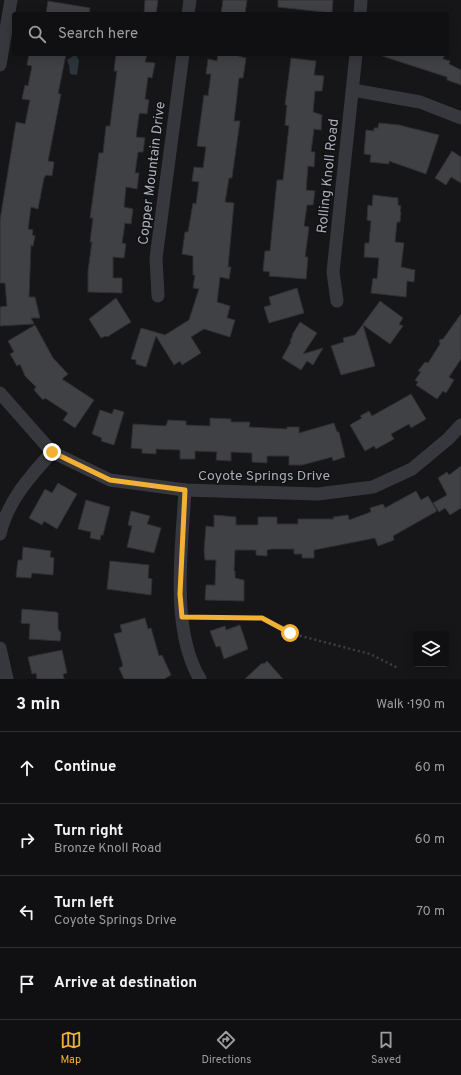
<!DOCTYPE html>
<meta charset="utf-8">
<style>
:root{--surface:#101012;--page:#19191b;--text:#f1f3f6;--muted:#9c9d9f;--line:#303032;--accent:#f2b134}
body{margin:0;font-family:Overpass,sans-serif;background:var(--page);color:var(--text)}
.controls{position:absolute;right:12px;bottom:12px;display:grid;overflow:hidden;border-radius:4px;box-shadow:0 2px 10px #0003}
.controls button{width:36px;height:36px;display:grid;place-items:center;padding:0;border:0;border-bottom:1px solid var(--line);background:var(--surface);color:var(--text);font:20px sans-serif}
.stop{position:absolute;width:12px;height:12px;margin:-9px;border:3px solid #f2b134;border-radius:50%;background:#fff}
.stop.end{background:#f2b134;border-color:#fff;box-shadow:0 1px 4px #0008}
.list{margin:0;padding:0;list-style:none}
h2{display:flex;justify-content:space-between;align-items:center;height:52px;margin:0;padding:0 16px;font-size:17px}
h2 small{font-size:13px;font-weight:400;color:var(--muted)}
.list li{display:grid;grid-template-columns:26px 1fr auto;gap:12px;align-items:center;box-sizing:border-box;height:72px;padding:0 16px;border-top:1px solid var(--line)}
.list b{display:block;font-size:15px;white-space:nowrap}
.list p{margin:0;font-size:13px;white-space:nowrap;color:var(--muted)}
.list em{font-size:13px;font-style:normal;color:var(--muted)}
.icon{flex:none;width:22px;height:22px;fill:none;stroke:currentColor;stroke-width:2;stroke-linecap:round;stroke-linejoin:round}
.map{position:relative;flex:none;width:461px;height:679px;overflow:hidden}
.search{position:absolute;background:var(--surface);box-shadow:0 2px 10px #0003;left:12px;right:12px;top:12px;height:44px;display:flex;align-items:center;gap:10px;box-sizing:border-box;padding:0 14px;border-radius:4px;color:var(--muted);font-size:15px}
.sheet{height:340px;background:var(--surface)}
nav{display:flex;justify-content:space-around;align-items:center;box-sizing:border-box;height:56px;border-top:1px solid var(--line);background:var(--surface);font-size:11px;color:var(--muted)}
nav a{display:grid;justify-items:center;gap:2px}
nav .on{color:var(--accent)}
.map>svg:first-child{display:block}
.water{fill:#2c353c}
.building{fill:#404145;stroke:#303034}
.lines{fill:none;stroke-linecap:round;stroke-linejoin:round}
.path{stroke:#3d3f44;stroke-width:2.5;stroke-dasharray:2 3;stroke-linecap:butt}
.minor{stroke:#37383d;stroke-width:13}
.route{stroke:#f2b134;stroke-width:5}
.labels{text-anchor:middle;stroke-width:3;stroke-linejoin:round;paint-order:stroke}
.street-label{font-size:14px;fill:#a8adb8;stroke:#111113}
</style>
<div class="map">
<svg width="461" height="679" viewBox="0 0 461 679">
<rect width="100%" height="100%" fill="#161618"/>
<polygon class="water" points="76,54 79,61 77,75 70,74 69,65 67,60"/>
<g class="building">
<polygon points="145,0 158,0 156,14 144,14"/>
<polygon points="223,0 247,0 245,14 221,14"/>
<polygon points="278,0 333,0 332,13 278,7"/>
<polygon points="48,1 90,8 89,14 46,14"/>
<polygon points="29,54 66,54 58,94 61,94 48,161 54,162 52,176 46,175 44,178 38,209 31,207 28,229 33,230 32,235 35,236 33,246 31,245 29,297 35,297 40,318 31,318 34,324 0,326 0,307 7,306 5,283 0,283 0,220 16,122 25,124 30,100 22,99 25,85 28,86 32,66 27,65"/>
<polygon points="116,54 147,54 145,62 155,63 152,78 148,77 145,99 149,100 147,114 140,113 139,115 136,137 145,138 143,152 138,152 135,173 139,173 137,189 126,187 124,207 133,209 131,224 125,223 122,243 126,244 124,258 113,257 113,278 122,278 122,293 88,292 88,271 92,242 90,242 93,218 90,218 99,153 103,153 106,126 110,126 117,71 114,71"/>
<polygon points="218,54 238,54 238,56 246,58 243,78 239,78 234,121 240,121 233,170 232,178 229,178 225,202 234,203 228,267 231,267 229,279 220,277 217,302 230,306 227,318 235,320 230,337 204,329 191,337 201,353 182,365 180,361 174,365 156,336 146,367 136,364 136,360 131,359 141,328 165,335 189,320 199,289 193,288 195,275 193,275 193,256 182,254 185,232 188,232 193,203 196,204 199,182 192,181 194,167 203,168 206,147 197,146 204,95 208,96 211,74 206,74 208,59 217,61"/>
<polygon points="383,54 445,54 443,59 450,61 449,64 461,70 461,85 447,80 447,77 382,56"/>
<polygon points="291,58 316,61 314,75 324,76 322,91 315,91 313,112 322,115 321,130 314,129 311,152 315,152 314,167 308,166 306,190 315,191 313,205 307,205 304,226 309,227 305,257 308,257 306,279 269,276 270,272 263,271 265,251 270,251 277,180 283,180 289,126 285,125 287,105 285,105"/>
<polygon points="379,123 399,125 439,135 426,174 389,161 389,164 370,162 371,155 364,154 366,130 374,131 374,128 378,128"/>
<polygon points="452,151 461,157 461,183 451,177 446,185 435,178"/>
<polygon points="373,195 398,198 398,205 401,206 400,211 401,212 400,222 397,222 395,242 404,243 401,267 415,270 414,282 407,281 406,297 371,293 373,278 377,279 379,258 364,257 365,243 369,243 371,221 367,220 368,205 372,206"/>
<polygon points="297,288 304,313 269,323 264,307 271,305 269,297"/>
<polygon points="116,298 131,322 107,337 106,336 101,338 89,319"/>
<polygon points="380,301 403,318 399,324 403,326 390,344 363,325 375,366 341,375 331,346 344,342 343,338 355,335"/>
<polygon points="461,314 461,359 449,377 454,380 446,393 443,391 437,399 416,385 418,382 415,380 421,372 418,371 425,362 428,363 440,344 439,340 443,339"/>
<polygon points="300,322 317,333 303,354 323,348 313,365 307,361 301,370 282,358 291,342 290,341 293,335 292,335"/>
<polygon points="35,325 53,358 68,374 62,379 94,400 75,428 63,420 68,413 45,398 43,400 34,390 36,387 25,376 20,364 17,366 10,354 14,352 8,341"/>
<polygon points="411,394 426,419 411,428 409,424 391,434 394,439 376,449 374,446 365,451 350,425 362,418 360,416 369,411 372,416"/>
<polygon points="114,409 124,412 114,445 101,441 102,438 92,434 100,410 112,414"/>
<polygon points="210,418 231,419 231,422 250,422 249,427 287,429 287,427 299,427 299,433 334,423 337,432 339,432 345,457 333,461 332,457 302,465 289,465 289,456 267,456 267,463 252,462 252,453 231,452 231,461 216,460 217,452 195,451 195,459 180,459 180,450 156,449 156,454 142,453 142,449 131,448 133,424 166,426 168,420 186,421 186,425 210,426"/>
<polygon points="461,466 461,508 450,515 445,508 439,512 433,503 447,495 438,478 447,472 449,475"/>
<polygon points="58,483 77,494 57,529 44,521 42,525 29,518 45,489 52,493"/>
<polygon points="416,491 421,500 428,496 437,511 393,536 394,540 378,546 375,538 314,550 314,558 302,558 302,554 294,554 294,549 272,549 267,550 267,556 256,555 256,550 235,550 234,571 235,571 235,578 244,580 244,601 205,600 206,585 215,585 216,560 205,560 204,551 206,526 214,527 214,515 236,517 236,525 258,525 258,517 277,517 277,524 298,524 298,519 334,519 333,517 348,515 349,520 371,512 370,508 383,504 385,508"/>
<polygon points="86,500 110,507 103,535 101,535 100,540 90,538 91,532 78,529"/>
<polygon points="131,511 150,516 147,524 161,528 154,553 127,547 132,526 128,525"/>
<polygon points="23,547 51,551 50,557 54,558 53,575 32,573 31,578 16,577 18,560 22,560"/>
<polygon points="110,561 149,565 148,578 152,579 151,595 107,589"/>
<polygon points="22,609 56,612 58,613 58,629 61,633 60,641 29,639 30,624 21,623"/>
<polygon points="145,618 148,629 151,628 159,656 162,655 171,675 164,679 124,679 119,668 123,666 114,634 122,632 120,625"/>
<polygon points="240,625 248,649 224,659 220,646 216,647 210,631 225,626 226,630"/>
<polygon points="62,650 67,673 63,674 64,679 37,679 36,673 32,674 28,657"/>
<polygon points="267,661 283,679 245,679 262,663 264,664"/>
</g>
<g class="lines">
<polyline class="path" points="194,617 262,618 289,633 370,654 398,668"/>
<g class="minor">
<polyline points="188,14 190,0"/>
<polyline points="360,14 361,0"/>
<polyline points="0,65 11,0"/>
<polyline points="353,90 420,102 461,118"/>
<polyline points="158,296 156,258 183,54"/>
<polyline points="337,301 333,272 356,54"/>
<polyline points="0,393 52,452 110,480 185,490 318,494 373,487 412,469 448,439 461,425"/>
<path d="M185 490C182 546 170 630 200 679"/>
<path d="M0 534C8 500 30 477 52 452"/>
<polyline points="0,648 7,679"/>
</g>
</g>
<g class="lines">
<polyline class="route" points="52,452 110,480 185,490 180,594 182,617 262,618 290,633"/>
</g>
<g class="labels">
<g class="street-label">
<text transform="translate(151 173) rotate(-83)" y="5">Copper Mountain Drive</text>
<text transform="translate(327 176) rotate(-84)" y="5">Rolling Knoll Road</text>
<text x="264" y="480">Coyote Springs Drive</text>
</g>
</g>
</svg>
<div class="controls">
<button><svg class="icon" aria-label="layers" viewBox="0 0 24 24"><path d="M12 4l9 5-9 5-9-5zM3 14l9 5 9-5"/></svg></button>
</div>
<div class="stop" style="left:290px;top:633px"></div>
<div class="stop end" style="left:52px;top:452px"></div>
<div class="search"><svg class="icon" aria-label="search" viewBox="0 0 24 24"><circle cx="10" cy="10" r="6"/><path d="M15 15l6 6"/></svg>Search here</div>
</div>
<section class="sheet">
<h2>3 min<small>Walk · 190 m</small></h2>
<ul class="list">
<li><svg class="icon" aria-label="ahead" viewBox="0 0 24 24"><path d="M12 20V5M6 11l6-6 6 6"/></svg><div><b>Continue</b></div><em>60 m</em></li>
<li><svg class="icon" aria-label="right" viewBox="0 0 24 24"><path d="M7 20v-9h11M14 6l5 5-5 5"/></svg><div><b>Turn right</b><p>Bronze Knoll Road</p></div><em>60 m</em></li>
<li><svg class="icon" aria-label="left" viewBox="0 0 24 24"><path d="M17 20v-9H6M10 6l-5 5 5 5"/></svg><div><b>Turn left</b><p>Coyote Springs Drive</p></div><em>70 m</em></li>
<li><svg class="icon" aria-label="arrive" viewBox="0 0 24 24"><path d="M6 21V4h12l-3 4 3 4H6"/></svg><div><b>Arrive at destination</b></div></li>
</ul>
</section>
<nav>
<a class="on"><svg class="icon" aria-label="map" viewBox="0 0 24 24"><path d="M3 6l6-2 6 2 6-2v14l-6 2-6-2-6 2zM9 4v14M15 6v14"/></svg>Map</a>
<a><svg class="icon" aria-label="directions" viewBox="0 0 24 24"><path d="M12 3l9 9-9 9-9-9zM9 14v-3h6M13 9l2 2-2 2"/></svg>Directions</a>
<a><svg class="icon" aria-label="saved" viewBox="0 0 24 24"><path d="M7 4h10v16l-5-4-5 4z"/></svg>Saved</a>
</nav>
